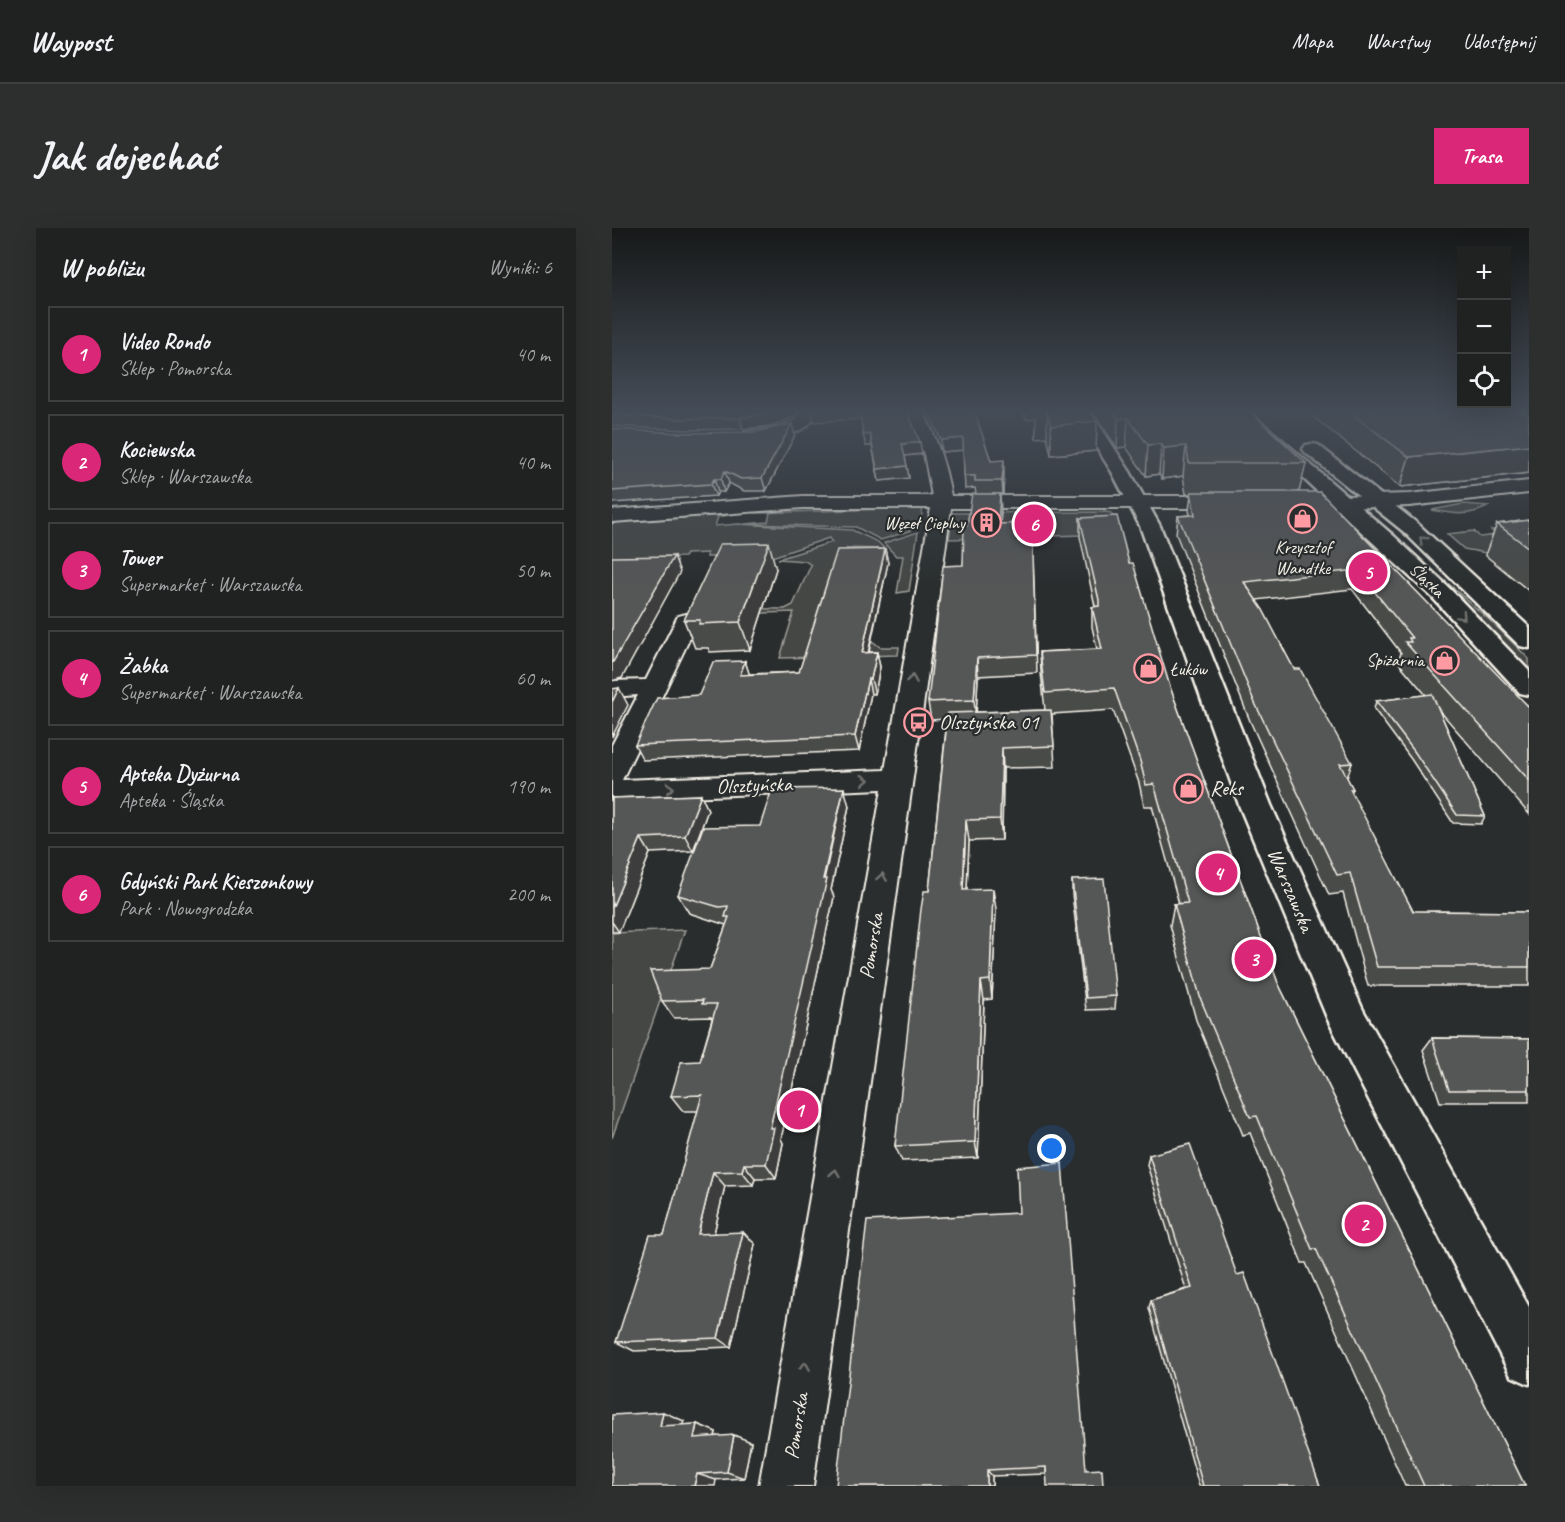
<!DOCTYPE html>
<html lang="pl">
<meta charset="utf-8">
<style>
:root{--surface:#202222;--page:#2d2f2f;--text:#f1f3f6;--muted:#a2a4a5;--line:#3d3f40;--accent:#db2777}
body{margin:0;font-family:Caveat,sans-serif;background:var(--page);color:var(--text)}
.controls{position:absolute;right:18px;top:18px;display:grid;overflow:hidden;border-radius:0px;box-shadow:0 6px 24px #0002}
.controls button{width:54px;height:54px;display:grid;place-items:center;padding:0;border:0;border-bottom:2px solid var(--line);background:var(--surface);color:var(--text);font:30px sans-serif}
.you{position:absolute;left:440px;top:921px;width:21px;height:21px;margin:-15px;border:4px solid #fff;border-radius:50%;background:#1a73e8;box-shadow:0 0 0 9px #1a73e833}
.badge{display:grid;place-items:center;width:39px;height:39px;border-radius:50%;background:var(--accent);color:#fff;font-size:20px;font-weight:700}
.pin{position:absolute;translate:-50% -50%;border:3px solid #fff;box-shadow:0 2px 6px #0006}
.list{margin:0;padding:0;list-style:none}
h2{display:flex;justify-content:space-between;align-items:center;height:78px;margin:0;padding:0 24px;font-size:26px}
h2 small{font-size:20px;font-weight:400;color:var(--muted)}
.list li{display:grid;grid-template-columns:39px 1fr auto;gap:18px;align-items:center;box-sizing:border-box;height:96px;margin:0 12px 12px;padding:0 12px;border:2px solid var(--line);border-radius:0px}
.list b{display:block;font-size:22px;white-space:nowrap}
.list p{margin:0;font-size:20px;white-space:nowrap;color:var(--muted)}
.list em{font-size:20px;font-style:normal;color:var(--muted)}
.icon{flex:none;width:33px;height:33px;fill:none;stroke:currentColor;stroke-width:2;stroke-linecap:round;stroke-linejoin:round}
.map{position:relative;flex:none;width:917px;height:1258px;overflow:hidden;border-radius:0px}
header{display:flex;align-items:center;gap:36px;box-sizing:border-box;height:84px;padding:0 30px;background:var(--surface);border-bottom:2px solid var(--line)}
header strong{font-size:28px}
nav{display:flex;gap:33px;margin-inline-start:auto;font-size:21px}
.intro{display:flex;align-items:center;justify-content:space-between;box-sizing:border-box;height:144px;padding:0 36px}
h1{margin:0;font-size:42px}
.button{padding:15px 27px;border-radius:0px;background:var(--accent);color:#fff;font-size:21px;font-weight:700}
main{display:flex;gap:36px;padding:0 36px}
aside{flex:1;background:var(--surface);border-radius:0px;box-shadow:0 6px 24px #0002}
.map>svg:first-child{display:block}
.green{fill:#444645;stroke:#9c9c96;stroke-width:1.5}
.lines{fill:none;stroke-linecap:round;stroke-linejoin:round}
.street-casing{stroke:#f4f1e8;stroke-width:4}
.secondary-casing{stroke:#f4f1e8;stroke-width:5}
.primary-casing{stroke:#f4f1e8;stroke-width:5}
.street{fill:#2a2d2e;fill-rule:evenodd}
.secondary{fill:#2a2d2e;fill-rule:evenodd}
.primary{fill:#2a2d2e;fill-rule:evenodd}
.wall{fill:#494b4a;stroke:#f4f1e8;stroke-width:1.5}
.shaded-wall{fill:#3c3d3c;stroke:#f4f1e8;stroke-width:1.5}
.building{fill:#555756;stroke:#f4f1e8;stroke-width:1.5}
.oneway{stroke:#71726f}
.labels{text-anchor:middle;stroke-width:4.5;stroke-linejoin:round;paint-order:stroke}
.far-poi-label{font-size:18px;fill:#f4f1e8;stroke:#2a2d2e;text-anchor:end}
.far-street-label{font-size:18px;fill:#f4f1e8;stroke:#2a2d2e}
.poi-label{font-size:21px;fill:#f4f1e8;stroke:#2a2d2e;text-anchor:start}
.street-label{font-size:21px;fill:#f4f1e8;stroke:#2a2d2e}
</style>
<header>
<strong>Waypost</strong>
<nav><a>Mapa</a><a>Warstwy</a><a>Udostępnij</a></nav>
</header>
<div class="intro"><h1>Jak dojechać</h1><a class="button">Trasa</a></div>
<main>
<aside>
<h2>W pobliżu<small>Wyniki: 6</small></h2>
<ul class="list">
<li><span class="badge">1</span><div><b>Video Rondo</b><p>Sklep · Pomorska</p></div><em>40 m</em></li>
<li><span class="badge">2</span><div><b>Kociewska</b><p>Sklep · Warszawska</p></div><em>40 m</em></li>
<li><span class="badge">3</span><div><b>Tower</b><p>Supermarket · Warszawska</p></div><em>50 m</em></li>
<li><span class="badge">4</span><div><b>Żabka</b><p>Supermarket · Warszawska</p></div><em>60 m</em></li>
<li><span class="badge">5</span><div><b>Apteka Dyżurna</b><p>Apteka · Śląska</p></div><em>190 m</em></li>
<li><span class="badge">6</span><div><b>Gdyński Park Kieszonkowy</b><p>Park · Nowogrodzka</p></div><em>200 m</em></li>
</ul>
</aside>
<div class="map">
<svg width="917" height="1258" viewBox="0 0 917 1258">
<rect width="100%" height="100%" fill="#2a2d2e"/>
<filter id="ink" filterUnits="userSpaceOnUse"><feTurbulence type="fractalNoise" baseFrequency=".0167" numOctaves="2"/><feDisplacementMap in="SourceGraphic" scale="12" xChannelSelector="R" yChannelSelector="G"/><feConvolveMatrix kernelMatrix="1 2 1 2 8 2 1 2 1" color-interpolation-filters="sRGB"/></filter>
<g filter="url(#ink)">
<g class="green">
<path d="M851 276 877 278C857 289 842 286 820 282Z"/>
<polygon points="311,280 307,300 269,312 244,299 133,296 156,294 158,285 142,285"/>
<polygon points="494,284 499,285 502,289 503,306 337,311 341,285"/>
<polygon points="122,286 106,289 103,298 126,296 240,302 266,314 273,321 235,320 226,337 203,413 260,413 268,419 287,419 286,427 168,430 182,384 86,387 90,380 173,381 181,377 199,337 193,333 166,331 220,314 217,310 163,328 95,329 95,325 74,326 72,329 0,331 0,295"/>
<polygon points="917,299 874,325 852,321 835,306 862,303 868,309 885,307 879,302"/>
<polygon points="306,304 297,363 285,365 291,328 284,328 272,315"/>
<polygon points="798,324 801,324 883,397 917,431 917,442 862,385"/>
<polygon points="73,702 0,910 0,705"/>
</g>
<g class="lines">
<defs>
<g id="street">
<path d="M191 182H207C203 188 200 194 195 198 184 207 140 219 131 208L133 204 167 199 183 192Z"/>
<path d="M294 182H310C324 209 334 238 339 268H620L627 270 629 274 627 278 620 280H339L201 1258H147L270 561 0 572V517L26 467 0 469V453L34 452 66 388 74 386 82 388 86 393 10 552 273 542 319 280H191L0 294V282L191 268H320L312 226Z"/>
<polygon points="917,253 917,265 797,278 699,281 692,279 690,275 692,271 699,269 797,266"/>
</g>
<polygon id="secondary" points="461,182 477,182 518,244 548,298 659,577 751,782 917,1079 917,1156 899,1148 716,792 627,577 528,298 500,244"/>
<g id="primary">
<polygon points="617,182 635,182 783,309 837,360 917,443 917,467 908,465 821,370"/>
<polygon points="700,216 706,217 806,296 917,399 917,420 908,418 792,304 694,225 691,221 694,217"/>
</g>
</defs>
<use href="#street" class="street-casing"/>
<use href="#secondary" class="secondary-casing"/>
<use href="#primary" class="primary-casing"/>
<use href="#street" class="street"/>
<use href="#secondary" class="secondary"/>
<use href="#primary" class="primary"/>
</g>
<g class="wall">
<polygon points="0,182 177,191 157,198 131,201 72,202 0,198"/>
<polygon points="199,182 295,182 310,226 293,228 297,250 267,253 260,218 254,218 249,191 202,194"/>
<polygon points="313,182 362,182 379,233 392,244 391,266 364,266 363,260 353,261 351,222 330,224"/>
<polygon points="409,182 477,182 485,193 484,223 439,227 435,209 424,210 424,190 414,191"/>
<polygon points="480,182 636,182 694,235 687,264 917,479 917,586 827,482 873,588 869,596 841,595 799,531 762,481 764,473 814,467 786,434 789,425 740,361 644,372 682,441 740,535 735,550 741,561 739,565 801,683 917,684 917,758 756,758 731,665 717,667 638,493 564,306 566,288 578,287 577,282 579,266 574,266 571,248 550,251 547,246 534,248 514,219 505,220"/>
<polygon points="693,182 917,182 917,245 788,259"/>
<polygon points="0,201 66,205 183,207 154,263 132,263 117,255 112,264 106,264 104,268 0,275"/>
<polygon points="389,282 388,296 420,295 425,445 366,448 364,484 433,482 429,445 428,424 485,421 480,399 480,379 483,378 468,309 468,290 517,335 558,459 666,755 913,1258 793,1258 694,1035 690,1035 638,905 631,907 584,792 558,697 562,676 567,676 540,578 532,578 527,555 501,482 440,486 443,539 391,540 390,612 357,613 355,662 384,681 380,771 372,772 366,930 290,933 283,918 317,663 335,491 319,492 316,474 351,337 355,297"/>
<polygon points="917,292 917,363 873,327 885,296"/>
<polygon points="273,321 276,335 257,424 265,424 268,439 263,466 259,466 247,523 31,532 23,517 87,467 133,433 137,446 187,444"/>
<polygon points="164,341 138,422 98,424 96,420 83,420 72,392"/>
<polygon points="89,567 96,582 81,623 38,625 7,704 0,704 0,570"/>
<polygon points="237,578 219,662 222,669 169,911 171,915 164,950 143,950 141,957 113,958 102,1005 143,1016 119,1119 22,1123 4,1114 52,1007 86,883 71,883 59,868 88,833 100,791 99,789 62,790 50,773 98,741 114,697 77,685 66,667 148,598"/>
<polygon points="460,652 504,768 503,781 474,782 460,666"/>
<polygon points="820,810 917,811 917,874 828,874 811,822"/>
<polygon points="537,927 625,1047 708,1258 587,1258 537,1080 539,1072 574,1061 535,937"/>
<polygon points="450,935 434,1246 380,1248 380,1258 224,1258 407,985"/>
<polygon points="72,1193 70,1197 85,1196 104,1204 103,1208 139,1214 132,1250 0,1258"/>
</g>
<g class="shaded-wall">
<polygon points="166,182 188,182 177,191 157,198 131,201 128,190"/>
<polygon points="414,182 435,182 435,209 424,210 424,190 414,191"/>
<polygon points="516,190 514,219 505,220 506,191"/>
<polygon points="485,193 484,223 439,227 439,198"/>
<polygon points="180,196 183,207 154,263 150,250"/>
<polygon points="258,206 260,218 254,218 251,207"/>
<polygon points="351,210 352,222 330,224 329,212"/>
<polygon points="308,214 310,226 292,228 290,216"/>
<polygon points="549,216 547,246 534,248 536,217"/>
<polygon points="917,217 917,245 788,259 797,229"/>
<polygon points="574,218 571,248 550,251 552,220"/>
<polygon points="392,232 392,244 391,266 390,253"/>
<polygon points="295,238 297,250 267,253 265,241"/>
<polygon points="113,243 117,255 112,264 109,251"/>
<polygon points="102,251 106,264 104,268 99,256"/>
<polygon points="388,266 389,282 387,313 386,296"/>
<polygon points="157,315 164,341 138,422 128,394"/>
<polygon points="273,321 276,335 253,439 250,425"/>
<polygon points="62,328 68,344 10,450 0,453 0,434"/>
<polygon points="265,424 268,439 263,466 259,451"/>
<polygon points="365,430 366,448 364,490 362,472"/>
<polygon points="133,433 138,448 128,447"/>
<polygon points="256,451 259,466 247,523 243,508"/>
<polygon points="7,460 16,477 0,509 0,474"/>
<polygon points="390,520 391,540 390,612 388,591"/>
<polygon points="232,560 237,578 219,662 222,669 169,911 171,915 164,950 154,936 158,900"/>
<polygon points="89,567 96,582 81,623 73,608"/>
<polygon points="354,592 357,613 354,682 351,662"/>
<polygon points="29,610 38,625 7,704 0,694 0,680"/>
<polygon points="381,661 384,681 380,771 378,752"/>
<polygon points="369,753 372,772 366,930 363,914"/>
<polygon points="132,936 143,950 141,957 130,943"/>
<polygon points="101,944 113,958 99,1018 86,1006"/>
<polygon points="131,1004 143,1016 119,1119 106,1110"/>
<polygon points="51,1184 72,1193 68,1205 48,1198"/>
<polygon points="85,1196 104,1204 101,1217 82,1210"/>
<polygon points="122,1207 139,1214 132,1250 115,1244"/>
<polygon points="375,1242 380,1248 380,1258 375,1258"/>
<polygon points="85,1246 104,1252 103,1258 82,1258"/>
</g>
<g class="building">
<polygon points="0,182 166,182 154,186 128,190 68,191 0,187"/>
<polygon points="248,182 295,182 308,214 290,216 295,238 265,241 258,206 251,207"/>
<polygon points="316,182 362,182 379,233 392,232 390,253 363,253 363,248 352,248 351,210 329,212"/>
<polygon points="435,182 477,182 485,193 439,198"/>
<polygon points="500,182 636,182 694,235 577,235 574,218 552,220 549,216 536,217 516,190 506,191"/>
<polygon points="735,182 908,182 917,188 917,217 797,229"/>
<polygon points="180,196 150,250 129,251 113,243 109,251 102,251 99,256 0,263 0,201 66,205 143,204"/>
<polygon points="579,264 708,264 917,479 917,552 793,414 799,414 797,410 800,410 745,342 632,354 651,382 682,441 688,441 740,535 728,536 741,561 738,561 801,683 917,684 917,739 765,739 738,645 725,647 642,473 566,288 583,287"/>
<polygon points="360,266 388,266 386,296 420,295 424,427 365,430 362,472 316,474 331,338 351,337 352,297 355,297"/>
<polygon points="505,288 517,335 521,335 558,459 666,755 913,1258 812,1258 704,1021 700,1021 645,888 638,889 589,772 562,676 576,675 542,556 534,557 528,533 502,460 433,465 428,424 490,421 480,379 487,378 487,372 468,290"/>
<polygon points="917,292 917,320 885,296"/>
<polygon points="157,315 128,394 87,396 88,392 72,392 108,316"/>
<polygon points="273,321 250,425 265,424 259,451 256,451 243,508 23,517 45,470 87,467 101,434 133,433 128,447 187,444 225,322"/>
<polygon points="62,328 1,434 0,434 0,329"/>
<polygon points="7,460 0,474 0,461"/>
<polygon points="820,466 873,588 845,587 802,523 764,473"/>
<polygon points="439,482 442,518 390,520 388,591 354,592 351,662 381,661 378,752 369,753 363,914 283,918 309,681 312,663 317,663 336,485"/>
<polygon points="232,560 211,651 215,651 158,900 162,900 154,936 132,936 130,943 101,944 86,1006 131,1004 106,1110 4,1114 38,1007 52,1007 90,867 59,868 69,834 88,833 105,776 90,776 91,772 50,773 38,743 98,741 117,689 113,689 116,678 107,679 66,667 91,599 148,598 160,561"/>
<polygon points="89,567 73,608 29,610 0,680 0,570"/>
<polygon points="492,651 504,768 474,770 460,652"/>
<polygon points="820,810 917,811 917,862 837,862"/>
<polygon points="578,916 625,1047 632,1045 708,1258 591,1258 539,1072 580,1060 537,927"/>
<polygon points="450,935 474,1242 490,1241 491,1258 435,1258 434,1239 375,1242 375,1258 224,1258 255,993 407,985 405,939"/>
<polygon points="51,1184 48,1198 85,1196 82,1210 122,1207 115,1244 85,1246 82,1258 0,1258 0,1187"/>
</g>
<defs><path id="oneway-chevron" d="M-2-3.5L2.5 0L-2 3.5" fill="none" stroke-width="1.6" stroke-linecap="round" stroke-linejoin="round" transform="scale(1.5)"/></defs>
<g class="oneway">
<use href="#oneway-chevron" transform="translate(811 312) rotate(-137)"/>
<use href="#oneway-chevron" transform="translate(850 388) rotate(47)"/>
<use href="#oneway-chevron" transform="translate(300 451) rotate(-81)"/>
<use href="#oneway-chevron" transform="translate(253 552) rotate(-3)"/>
<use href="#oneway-chevron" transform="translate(58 560) rotate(-2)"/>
<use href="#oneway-chevron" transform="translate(270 649) rotate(-81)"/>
<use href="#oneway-chevron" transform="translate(223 945) rotate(-81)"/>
<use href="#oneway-chevron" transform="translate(193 1138) rotate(-81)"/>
</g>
</g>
<linearGradient id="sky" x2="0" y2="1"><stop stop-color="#171919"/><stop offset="0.51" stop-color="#444c57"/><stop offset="1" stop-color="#444c57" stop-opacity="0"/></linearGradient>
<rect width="917" height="359" fill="url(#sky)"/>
<defs>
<symbol id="shop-ring" viewBox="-11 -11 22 22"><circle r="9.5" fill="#2a2d2e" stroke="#ff9aa2" stroke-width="1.5"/><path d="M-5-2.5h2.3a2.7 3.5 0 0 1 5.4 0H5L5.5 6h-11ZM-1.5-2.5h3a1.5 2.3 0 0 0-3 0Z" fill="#ff9aa2"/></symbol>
<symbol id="building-ring" viewBox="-11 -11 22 22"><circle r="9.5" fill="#2a2d2e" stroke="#ff9aa2" stroke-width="1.5"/><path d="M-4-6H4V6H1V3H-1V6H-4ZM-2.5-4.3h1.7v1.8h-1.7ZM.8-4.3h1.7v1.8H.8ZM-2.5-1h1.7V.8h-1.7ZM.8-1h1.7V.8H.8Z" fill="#ff9aa2"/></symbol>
<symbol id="bus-ring" viewBox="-11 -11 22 22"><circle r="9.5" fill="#2a2d2e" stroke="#ff9aa2" stroke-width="1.5"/><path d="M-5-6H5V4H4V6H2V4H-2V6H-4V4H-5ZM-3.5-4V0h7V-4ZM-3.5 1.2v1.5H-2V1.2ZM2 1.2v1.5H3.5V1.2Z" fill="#ff9aa2"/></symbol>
</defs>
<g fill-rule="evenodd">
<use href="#shop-ring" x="674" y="274" width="33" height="33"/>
<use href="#building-ring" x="358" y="278" width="33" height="33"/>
<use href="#shop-ring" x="816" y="416" width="33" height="33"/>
<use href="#shop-ring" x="520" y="424" width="33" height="33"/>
<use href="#bus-ring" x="290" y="478" width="33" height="33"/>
<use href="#shop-ring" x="560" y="544" width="33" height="33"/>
</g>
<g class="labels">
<g class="far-poi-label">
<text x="353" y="301">Węzeł Cieplny</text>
<text x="691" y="325" text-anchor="middle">Krzysztof<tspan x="691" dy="21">Wandtke</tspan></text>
<text x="812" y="438">Spiżarnia</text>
<text x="558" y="447" text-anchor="start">Łuków</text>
</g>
<g class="far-street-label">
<text transform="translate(815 352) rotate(44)" y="6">Śląska</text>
</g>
<g class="poi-label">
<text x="327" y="501">Olsztyńska 01</text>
<text x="598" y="567">Reks</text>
</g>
<g class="street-label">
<text transform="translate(142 557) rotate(-2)" y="7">Olsztyńska</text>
<text transform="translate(679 662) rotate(67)" y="7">Warszawska</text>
<text transform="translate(259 718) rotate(-81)" y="7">Pomorska</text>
<text transform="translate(184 1198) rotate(-81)" y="7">Pomorska</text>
</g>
</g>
</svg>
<div class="controls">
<button>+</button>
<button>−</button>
<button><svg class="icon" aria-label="locate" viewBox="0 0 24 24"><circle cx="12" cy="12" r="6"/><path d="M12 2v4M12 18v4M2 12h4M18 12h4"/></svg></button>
</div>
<div class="you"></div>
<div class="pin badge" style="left:187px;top:882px">1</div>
<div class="pin badge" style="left:752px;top:996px">2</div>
<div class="pin badge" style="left:642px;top:731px">3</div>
<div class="pin badge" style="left:606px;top:645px">4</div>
<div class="pin badge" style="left:756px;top:344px">5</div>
<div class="pin badge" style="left:422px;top:296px">6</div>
</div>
</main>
